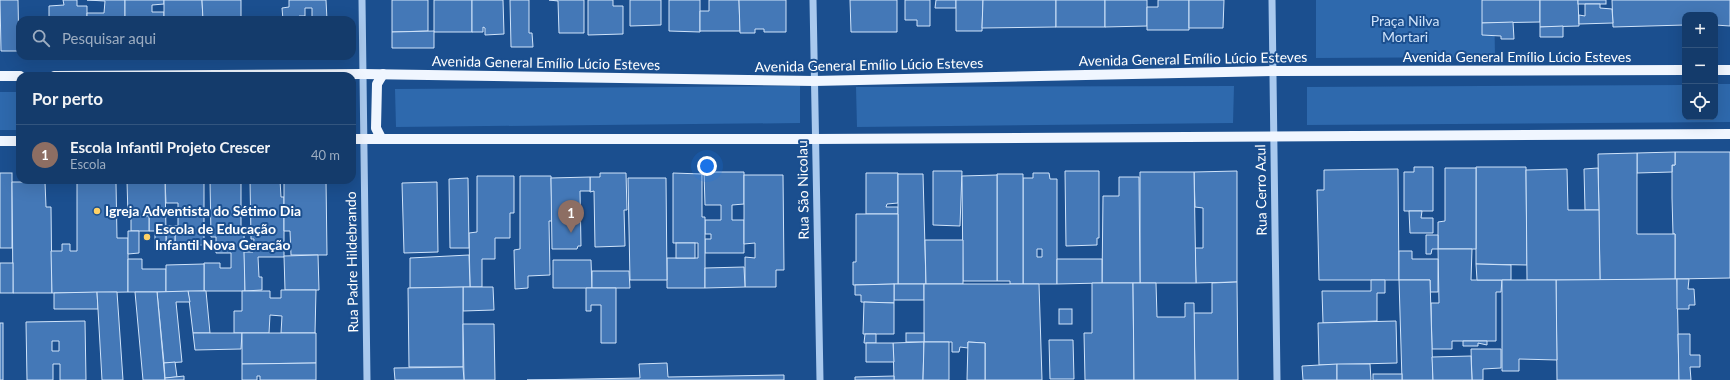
<!DOCTYPE html>
<html lang="pt">
<meta charset="utf-8">
<style>
:root{--surface:#143b6b;--page:#214673;--text:#f1f3f6;--muted:#9dadc1;--line:#33557e;--accent:#8bbbb9}
body{margin:0;font-family:Lato,sans-serif;background:var(--page);color:var(--text)}
.controls{position:absolute;right:12px;top:12px;display:grid;overflow:hidden;border-radius:8px;box-shadow:0 4px 16px #0002}
.controls button{width:36px;height:36px;display:grid;place-items:center;padding:0;border:0;border-bottom:1px solid var(--line);background:var(--surface);color:var(--text);font:20px sans-serif}
.you{position:absolute;left:707px;top:166px;width:14px;height:14px;margin:-10px;border:3px solid #fff;border-radius:50%;background:#1a73e8;box-shadow:0 0 0 6px #1a73e833}
.badge{display:grid;place-items:center;width:26px;height:26px;border-radius:50%;background:var(--accent);color:#fff;font-size:13px;font-weight:700}
.pin{position:absolute;translate:-50% -33px;filter:drop-shadow(0 1px 2px #0008)}
.pin::after{content:'';position:absolute;top:21px;width:14px;height:12px;background:inherit;clip-path:polygon(0 0,100% 0,50% 100%)}
.list{margin:0;padding:0;list-style:none}
h2{display:flex;justify-content:space-between;align-items:center;height:52px;margin:0;padding:0 16px;font-size:17px}
h2 small{font-size:13px;font-weight:400;color:var(--muted)}
.list li{display:grid;grid-template-columns:26px 1fr auto;gap:12px;align-items:center;box-sizing:border-box;height:60px;padding:0 16px;border-top:1px solid var(--line)}
.list b{display:block;font-size:15px;white-space:nowrap}
.list p{margin:0;font-size:13px;white-space:nowrap;color:var(--muted)}
.list em{font-size:13px;font-style:normal;color:var(--muted)}
.icon{flex:none;width:22px;height:22px;fill:none;stroke:currentColor;stroke-width:2;stroke-linecap:round;stroke-linejoin:round}
.map{position:relative;flex:none;width:1730px;height:380px;overflow:hidden}
.search{position:absolute;background:var(--surface);box-shadow:0 4px 16px #0002;left:16px;top:16px;width:340px;height:44px;display:flex;align-items:center;gap:10px;box-sizing:border-box;padding:0 14px;border-radius:12px;color:var(--muted);font-size:15px}
.panel{position:absolute;background:var(--surface);box-shadow:0 4px 16px #0002;left:16px;top:72px;width:340px;height:112px;border-radius:12px}
.map>svg:first-child{display:block}
.green{fill:#2e69ad}
.building{fill:#4478b7;stroke:#cfe3fa;fill-rule:evenodd}
.lines{fill:none;stroke-linecap:round;stroke-linejoin:round}
.minor{stroke:#a9c9ee;stroke-width:7}
.major{stroke:#f0f6ff;stroke-width:10}
.poi-dot{fill:#ffd166;stroke:#1b4f8f;stroke-width:1.5}
.labels{text-anchor:middle;stroke-width:4;stroke-linejoin:round;paint-order:stroke}
.park-label{font-size:14px;fill:#cfe3fa;stroke:#1b4f8f}
.street-label{font-size:14px;fill:#fff;stroke:#1b4f8f}
.poi-label{font-size:14px;font-weight:bold;fill:#fff;stroke:#1b4f8f;text-anchor:start}
</style>
<div class="map">
<svg width="1730" height="380" viewBox="0 0 1730 380">
<rect width="100%" height="100%" fill="#1b4f8f"/>
<g class="green">
<polygon points="1316,0 1494,0 1495,57 1316,58"/>
<polygon points="1715,84 1730,84 1730,122 1307,125 1307,87 1685,85 1685,117 1715,117"/>
<polygon points="800,86 800,123 396,127 395,89"/>
<polygon points="1234,86 1233,123 857,127 856,87"/>
<rect x="0" y="92" width="20" height="38"/>
</g>
<g class="building">
<polygon points="0,0 18,0 19,51 1,51"/>
<polygon points="63,0 77,0 77,6 87,6 87,20 49,20 49,6 64,5"/>
<polygon points="87,0 125,0 125,20 87,20 87,13 104,13 105,1"/>
<polygon points="125,0 164,0 164,4 152,5 152,12 164,12 164,20 125,20"/>
<polygon points="164,0 202,0 203,20 164,20"/>
<polygon points="202,0 241,0 241,20 203,20"/>
<path d="M289 0H326L327 20H283L282 8 289 7ZM305 8H312V19L299 20V16H305Z"/>
<polygon points="392,0 428,0 428,31 392,32"/>
<rect x="434" y="0" width="38" height="32"/>
<polygon points="472,0 503,0 504,34 485,35 485,28 483,27 483,32 472,32"/>
<polygon points="510,0 529,0 529,33 532,33 533,47 511,47"/>
<polygon points="549,0 584,0 584,33 559,33 558,1"/>
<polygon points="588,0 613,0 613,6 623,6 623,34 588,35"/>
<polygon points="630,0 661,0 661,25 630,26"/>
<polygon points="669,0 700,0 700,32 669,31"/>
<polygon points="709,0 739,0 740,31 700,31 700,11 709,11"/>
<polygon points="739,0 786,0 786,32 764,32 764,29 755,29 755,33 740,33"/>
<polygon points="850,0 897,0 897,32 851,32"/>
<polygon points="905,0 930,0 930,26 917,26 917,20 905,20"/>
<polygon points="936,0 956,0 956,8 935,8"/>
<polygon points="956,0 983,0 982,31 956,31"/>
<polygon points="983,0 1056,0 1056,27 982,28"/>
<rect x="1056" y="0" width="49" height="27"/>
<polygon points="1105,0 1147,0 1147,26 1105,27"/>
<polygon points="1158,0 1189,0 1189,30 1147,30 1147,7 1158,7"/>
<polygon points="1189,0 1224,0 1223,28 1189,28"/>
<polygon points="1482,0 1540,0 1540,22 1482,23"/>
<polygon points="1540,0 1578,0 1579,26 1540,27"/>
<rect x="1578" y="0" width="28" height="4"/>
<polygon points="1612,0 1730,0 1730,26 1715,25 1715,15 1685,15 1685,25 1613,27"/>
<polygon points="1585,4 1600,4 1600,8 1612,9 1613,23 1579,24 1579,15 1585,16"/>
<polygon points="1513,22 1514,39 1501,39 1501,36 1482,35 1482,23"/>
<polygon points="1563,26 1563,37 1540,37 1540,27"/>
<polygon points="434,31 434,48 392,48 392,32"/>
<polygon points="1675,152 1730,152 1730,278 1675,279 1675,234 1673,234 1672,198 1672,165 1675,165"/>
<polygon points="1675,152 1675,165 1672,165 1672,172 1637,173 1637,153"/>
<polygon points="1637,153 1637,234 1675,234 1675,279 1600,280 1598,154"/>
<polygon points="1414,167 1433,167 1433,211 1404,211 1404,172 1414,172"/>
<polygon points="1476,167 1526,167 1527,265 1476,264"/>
<polygon points="1445,168 1476,168 1476,249 1438,249 1438,222 1445,221"/>
<polygon points="1598,168 1599,210 1585,210 1584,169"/>
<polygon points="1398,169 1399,280 1319,280 1317,190 1324,190 1324,170"/>
<polygon points="1567,169 1568,210 1599,210 1600,280 1527,280 1526,170"/>
<polygon points="933,171 962,171 960,226 933,225"/>
<polygon points="1065,171 1099,171 1099,238 1097,238 1097,245 1066,246"/>
<polygon points="1237,171 1237,282 1196,283 1195,248 1203,248 1203,208 1195,207 1194,172"/>
<polygon points="704,172 744,172 744,204 732,205 732,220 744,220 744,253 705,253 705,239 711,239 711,234 705,234 705,220 721,220 721,205 705,205"/>
<polygon points="1140,172 1194,172 1196,283 1140,283"/>
<rect x="0" y="173" width="12" height="75"/>
<polygon points="600,173 626,173 627,210 624,210 625,246 595,247 594,191 590,192 590,177 600,177"/>
<polygon points="673,173 702,174 702,217 705,217 705,288 667,288 667,258 698,258 698,243 673,243"/>
<polygon points="866,173 898,173 898,203 887,204 886,207 898,207 898,214 866,214"/>
<path d="M1033 173H1049L1050 179H1057V284H1023V178H1033ZM1037 249H1042V257H1037Z"/>
<polygon points="898,174 923,174 926,284 898,284"/>
<polygon points="997,174 1023,174 1023,284 1010,284 1010,281 997,281"/>
<polygon points="744,175 783,175 784,270 776,270 776,287 745,287 745,257 755,258 755,243 744,244"/>
<polygon points="997,175 997,281 963,281 962,176"/>
<polygon points="477,176 514,176 514,213 510,213 510,238 495,238 495,259 482,259 482,287 470,287 469,233 477,232"/>
<polygon points="520,176 551,176 552,221 549,221 550,275 528,276 528,288 515,289 514,250 520,249"/>
<polygon points="590,177 590,191 580,191 581,246 578,246 577,249 552,249 551,178"/>
<polygon points="1119,177 1139,177 1140,283 1102,283 1103,196 1119,196"/>
<polygon points="468,178 469,248 450,248 449,179"/>
<polygon points="628,178 666,178 667,280 630,280"/>
<polygon points="165,180 204,180 204,245 192,245 193,250 175,250 175,226 178,226 178,203 166,203"/>
<polygon points="210,180 237,180 237,183 241,183 241,232 244,232 245,291 204,291 204,263 220,263 220,268 231,268 231,253 216,253 216,237 211,237"/>
<polygon points="250,180 280,180 281,197 284,197 284,257 258,257 259,277 262,277 262,290 245,291 244,252 253,252 254,239 251,239"/>
<polygon points="284,180 326,180 327,255 291,255 290,231 284,231"/>
<polygon points="127,181 165,181 166,231 149,231 149,216 128,216"/>
<polygon points="12,182 45,182 46,207 51,207 52,293 13,293"/>
<polygon points="437,182 438,252 404,253 402,183"/>
<polygon points="77,183 116,183 117,238 128,238 128,292 52,293 51,251 62,251 62,244 70,244 70,251 77,251"/>
<polygon points="1409,211 1422,211 1421,218 1433,218 1433,233 1410,233"/>
<polygon points="856,214 898,214 898,284 853,285 853,262 856,262"/>
<rect x="131" y="216" width="18" height="15"/>
<rect x="166" y="226" width="9" height="22"/>
<polygon points="128,231 139,231 139,253 128,254"/>
<rect x="155" y="231" width="11" height="17"/>
<polygon points="1426,235 1438,235 1438,249 1432,249 1431,254 1426,254"/>
<polygon points="925,240 963,240 963,284 926,284"/>
<rect x="676" y="243" width="19" height="15"/>
<polygon points="1438,249 1472,249 1471,280 1502,280 1501,292 1496,292 1496,341 1452,341 1452,349 1432,349 1431,303 1439,303"/>
<polygon points="1399,251 1412,251 1412,259 1438,259 1438,292 1430,292 1430,280 1399,280"/>
<polygon points="318,255 319,290 285,290 284,256"/>
<polygon points="469,255 470,287 410,288 410,258"/>
<polygon points="128,259 142,259 142,269 166,269 166,292 128,292"/>
<polygon points="1057,259 1102,259 1102,283 1057,284"/>
<polygon points="553,260 591,260 592,288 553,288"/>
<rect x="0" y="263" width="13" height="30"/>
<polygon points="204,264 204,291 166,292 166,265"/>
<polygon points="1476,264 1511,265 1511,280 1477,280"/>
<polygon points="744,267 745,287 705,288 705,268"/>
<polygon points="592,271 629,271 630,288 592,288"/>
<polygon points="1677,279 1679,380 1557,380 1556,280"/>
<polygon points="1677,279 1689,279 1688,289 1694,289 1695,305 1689,305 1689,309 1677,309"/>
<polygon points="1371,280 1385,280 1385,293 1377,293 1377,321 1323,323 1322,291 1371,291"/>
<polygon points="1399,280 1430,280 1433,380 1402,380"/>
<polygon points="1502,280 1556,280 1557,360 1519,359 1519,371 1502,371"/>
<polygon points="1237,282 1238,380 1195,380 1194,313 1212,313 1212,283"/>
<polygon points="1092,283 1133,283 1134,380 1085,380 1084,333 1092,333"/>
<polygon points="1133,283 1156,283 1157,317 1185,317 1185,303 1194,303 1195,380 1134,380"/>
<rect x="894" y="284" width="30" height="16"/>
<polygon points="894,284 894,303 861,302 861,295 855,295 855,285"/>
<polygon points="924,284 1039,284 1042,380 985,380 985,343 968,342 968,348 960,347 959,352 952,352 952,342 924,342"/>
<polygon points="463,287 493,287 494,310 463,311"/>
<polygon points="463,287 463,367 409,367 408,288"/>
<polygon points="586,288 616,288 616,343 601,343 601,305 591,305 591,311 586,311"/>
<polygon points="281,290 316,290 315,333 281,333 282,316 270,315 269,333 234,333 234,311 242,311 242,291 270,291 270,298 281,298"/>
<polygon points="188,291 206,291 210,333 193,333"/>
<polygon points="188,291 190,302 176,302 182,362 164,363 157,292"/>
<polygon points="97,292 98,309 54,309 54,293"/>
<polygon points="97,292 117,292 123,380 102,380"/>
<polygon points="135,292 157,292 165,380 143,380"/>
<polygon points="864,302 894,303 894,334 863,334"/>
<rect x="1059" y="309" width="13" height="15"/>
<path d="M85 321 86 380H60V364H53V380H27L26 322ZM52 341H59V351H52Z"/>
<polygon points="1396,321 1397,363 1319,365 1318,323"/>
<rect x="0" y="323" width="3" height="57"/>
<polygon points="463,324 494,324 495,380 464,380"/>
<polygon points="193,333 242,333 241,349 195,350"/>
<polygon points="242,333 316,333 316,363 242,364"/>
<rect x="906" y="333" width="18" height="9"/>
<polygon points="865,334 876,334 876,343 864,343"/>
<polygon points="1678,334 1690,334 1690,355 1700,355 1700,367 1690,367 1691,380 1679,380"/>
<polygon points="1049,340 1073,340 1074,379 1050,379"/>
<polygon points="1463,341 1487,341 1487,345 1478,343 1478,346 1463,346"/>
<polygon points="924,342 923,380 894,380 893,343"/>
<polygon points="924,342 949,342 949,380 923,380"/>
<polygon points="968,342 985,343 985,380 967,380"/>
<polygon points="866,343 893,343 894,362 866,362"/>
<polygon points="1471,349 1501,349 1501,368 1483,369 1483,380 1472,380"/>
<polygon points="1471,356 1472,380 1433,380 1432,357"/>
<polygon points="175,362 177,377 165,378 164,363"/>
<polygon points="316,363 316,380 260,380 260,376 257,376 257,380 242,380 242,364"/>
<polygon points="667,363 668,377 784,375 784,380 527,380 640,378 639,364"/>
<polygon points="1337,364 1337,380 1303,380 1302,366"/>
<polygon points="1337,364 1370,364 1371,380 1337,380"/>
<polygon points="463,367 464,380 395,380 394,368"/>
<rect x="1373" y="374" width="29" height="6"/>
<polygon points="184,376 184,380 165,380 165,378"/>
<polygon points="894,376 894,380 855,380 855,377"/>
</g>
<g class="lines">
<g class="minor">
<polyline points="362,0 367,380"/>
<polyline points="813,0 820,380"/>
<polyline points="1272,0 1277,380"/>
</g>
<g class="major">
<polyline points="1715,70 1730,70"/>
<polyline points="0,76 20,76"/>
<polyline points="54,76 363,74 814,81 1272,71 1685,70"/>
<polyline points="381,138 376,128 377,84 383,74"/>
<polyline points="352,139 814,139 1730,134"/>
<polyline points="0,141 20,141"/>
</g>
</g>
<g class="poi-dot">
<circle cx="97" cy="211" r="4"/>
<circle cx="147" cy="237" r="4"/>
</g>
<g class="labels">
<g class="park-label">
<text x="1405" y="26">Praça Nilva<tspan x="1405" dy="16">Mortari</tspan></text>
</g>
<g class="street-label">
<text x="1517" y="62">Avenida General Emílio Lúcio Esteves</text>
<text transform="translate(1193 59) rotate(-1)" y="5">Avenida General Emílio Lúcio Esteves</text>
<text transform="translate(546 63) rotate(1)" y="5">Avenida General Emílio Lúcio Esteves</text>
<text transform="translate(869 65) rotate(-1)" y="5">Avenida General Emílio Lúcio Esteves</text>
<text transform="translate(803 190) rotate(-91)" y="5">Rua São Nicolau</text>
<text transform="translate(1261 190) rotate(-91)" y="5">Rua Cerro Azul</text>
<text transform="translate(352 262) rotate(-91)" y="5">Rua Padre Hildebrando</text>
</g>
<g class="poi-label">
<text x="105" y="216">Igreja Adventista do Sétimo Dia</text>
<text x="155" y="234">Escola de Educação<tspan x="155" dy="16">Infantil Nova Geração</tspan></text>
</g>
</g>
</svg>
<div class="controls">
<button>+</button>
<button>−</button>
<button><svg class="icon" aria-label="locate" viewBox="0 0 24 24"><circle cx="12" cy="12" r="6"/><path d="M12 2v4M12 18v4M2 12h4M18 12h4"/></svg></button>
</div>
<div class="you"></div>
<div class="pin badge" style="left:571px;top:233px;background:#8d6e63">1</div>
<div class="search"><svg class="icon" aria-label="search" viewBox="0 0 24 24"><circle cx="10" cy="10" r="6"/><path d="M15 15l6 6"/></svg>Pesquisar aqui</div>
<section class="panel">
<h2>Por perto<small></small></h2>
<ul class="list">
<li><span class="badge" style="background:#8d6e63">1</span><div><b>Escola Infantil Projeto Crescer</b><p>Escola</p></div><em>40 m</em></li>
</ul>
</section>
</div>
